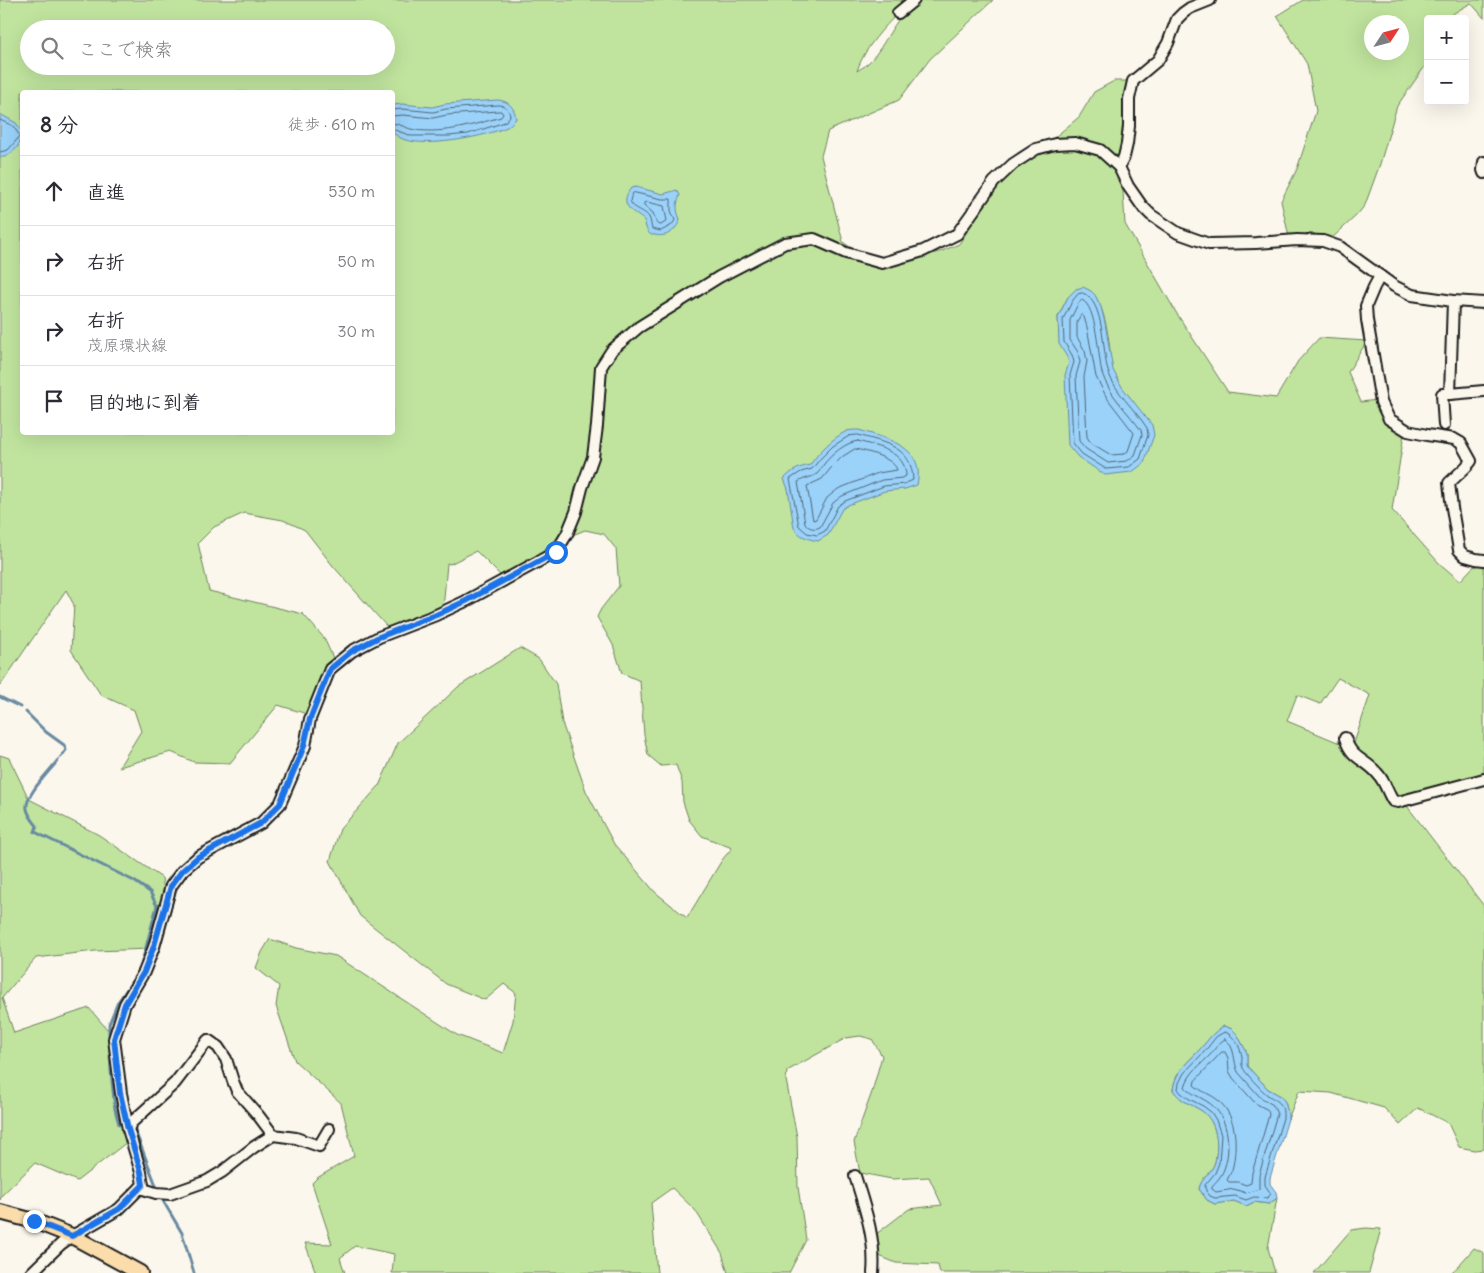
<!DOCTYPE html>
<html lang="ja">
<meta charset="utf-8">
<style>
:root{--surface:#fff;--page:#f7f7f7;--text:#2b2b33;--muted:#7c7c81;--line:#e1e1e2}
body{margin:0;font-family:Delius,"Klee One",sans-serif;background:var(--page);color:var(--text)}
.controls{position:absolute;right:15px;top:15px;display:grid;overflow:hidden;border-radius:5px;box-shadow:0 5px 20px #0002}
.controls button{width:45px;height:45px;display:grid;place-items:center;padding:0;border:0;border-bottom:1px solid var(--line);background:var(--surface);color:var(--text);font:25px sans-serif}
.compass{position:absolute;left:1364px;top:15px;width:45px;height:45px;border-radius:50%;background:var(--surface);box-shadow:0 5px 20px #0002;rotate:54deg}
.stop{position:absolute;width:15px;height:15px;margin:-11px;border:4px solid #1a73e8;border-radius:50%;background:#fff}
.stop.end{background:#1a73e8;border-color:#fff;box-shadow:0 1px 5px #0008}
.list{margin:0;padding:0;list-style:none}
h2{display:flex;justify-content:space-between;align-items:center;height:65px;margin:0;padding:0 20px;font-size:21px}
h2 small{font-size:16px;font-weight:400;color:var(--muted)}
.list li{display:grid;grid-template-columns:32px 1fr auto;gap:15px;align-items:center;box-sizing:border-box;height:70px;padding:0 20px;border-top:1px solid var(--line)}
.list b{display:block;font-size:19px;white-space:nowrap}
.list p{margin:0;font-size:16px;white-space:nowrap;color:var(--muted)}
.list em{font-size:16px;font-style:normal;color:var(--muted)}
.icon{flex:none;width:28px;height:28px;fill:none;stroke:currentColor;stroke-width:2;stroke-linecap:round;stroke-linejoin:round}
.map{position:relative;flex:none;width:1484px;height:1273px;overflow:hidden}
.search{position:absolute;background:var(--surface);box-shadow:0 5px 20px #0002;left:20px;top:20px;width:375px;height:55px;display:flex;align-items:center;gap:12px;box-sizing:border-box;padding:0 18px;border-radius:28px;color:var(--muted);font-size:19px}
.panel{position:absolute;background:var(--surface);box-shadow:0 5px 20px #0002;left:20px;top:90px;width:375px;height:345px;border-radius:5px}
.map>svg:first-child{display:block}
.green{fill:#c0e49e;stroke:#6e805d;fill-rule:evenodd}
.water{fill:#9bd2fa;stroke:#6889a1}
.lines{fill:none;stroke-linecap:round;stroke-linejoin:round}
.shore{stroke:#4f6575;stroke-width:1}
.stream{stroke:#6889a1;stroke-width:3}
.minor-casing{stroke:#1c1c1c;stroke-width:14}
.major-casing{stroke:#1c1c1c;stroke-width:18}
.minor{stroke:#fbf7ec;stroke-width:10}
.major{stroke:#faddab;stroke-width:14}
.route{stroke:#1a73e8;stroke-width:6}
</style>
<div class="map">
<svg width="1484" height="1273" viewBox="0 0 1484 1273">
<rect width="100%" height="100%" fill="#fbf7ec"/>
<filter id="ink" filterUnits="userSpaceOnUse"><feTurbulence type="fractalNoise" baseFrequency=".02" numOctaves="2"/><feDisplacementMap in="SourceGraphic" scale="10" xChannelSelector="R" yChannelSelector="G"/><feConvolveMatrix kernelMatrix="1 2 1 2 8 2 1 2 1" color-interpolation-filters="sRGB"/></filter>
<g filter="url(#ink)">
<g class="green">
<path d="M0 0H910C891 21 866 43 857 71 877 61 886 36 899 19 905 12 913 6 920 0H993L930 59 899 100 828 131 821 156 843 242 880 269 942 251 959 244 996 186 1079 117 1094 92 1114 81H1129L1126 95 1124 143 1121 158 1125 224 1177 314 1228 392 1276 398 1298 361 1319 338 1367 341 1348 372 1361 402 1377 400 1391 426 1404 434 1392 510 1439 563 1460 581 1473 567 1484 564V777L1398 800 1391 794 1379 770 1352 749 1370 695 1338 678 1320 704 1297 695 1287 721 1342 744 1349 754 1373 772 1381 784 1387 799 1392 806H1407L1484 906V1149L1474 1150 1459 1147 1448 1123 1418 1108 1400 1125 1384 1108 1331 1093 1299 1091 1288 1119V1113L1285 1102 1281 1096 1268 1089 1247 1066V1053L1237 1034 1232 1029 1224 1026C1212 1034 1210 1038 1201 1048 1189 1062 1175 1070 1173 1090 1182 1103 1190 1103 1202 1111 1217 1122 1219 1144 1215 1162 1212 1173 1201 1178 1199 1189L1207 1200 1215 1204 1234 1201 1246 1206 1254 1202 1269 1204 1277 1198 1268 1248 1275 1273H940L938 1265 896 1263 877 1255 875 1235 909 1209 942 1205 929 1177 892 1179 860 1173 854 1142 872 1092 882 1056 872 1039 860 1036 846 1038 787 1071 786 1080 797 1137 798 1187 806 1240 789 1273H728L722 1253 695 1210 672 1188 651 1203 657 1273H392L394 1254 355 1246 340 1258 345 1273H316L305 1243 332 1244 312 1183 317 1178 354 1156 341 1103 295 1061 276 1006 279 986 256 968 262 952 270 939 296 948 336 956 457 1035 503 1053 513 1021 516 993 504 984 485 1000 446 984 360 916 330 861 340 829 379 786 398 743 458 687 520 648 539 659 556 684 562 723 586 791 614 844 655 892 687 918 722 860 732 848 702 836 689 820 683 802 682 782 676 765 661 766 648 755 644 735 640 681 622 673 613 645 597 617 601 609 619 586 616 549 604 534 585 530 555 542 540 554 502 577 476 551 450 564 447 563 443 610 388 628 333 566 305 530 283 520 244 513 214 527 198 543 209 591 303 614 324 638 334 660 307 714 278 705 230 763 194 762 171 752 119 767 141 731 134 710 101 695 71 650 74 605 66 590 0 686ZM29 29H386V66H29ZM22 92H392V432H22ZM1083 288C1085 289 1088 289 1090 291 1103 299 1109 337 1110 351L1059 334 1058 317 1068 297 1076 289Z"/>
<path d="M1303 0H1484V18L1471 3 1444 19H1428V62L1397 106 1380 164 1365 205 1357 215 1330 240 1289 237 1281 201 1297 169 1316 111 1307 64 1277 16ZM1372 22H1402V52H1372Z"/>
<polygon points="0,755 9,758 29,799 99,835 162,878 164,890 150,949 95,951 36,958 2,998 14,1033 89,1008 107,1029 112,1029 118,1113 127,1142 77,1181 35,1163 2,1195 0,1200"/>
<polygon points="1366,1228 1381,1229 1369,1273 1314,1273 1351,1230"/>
<polygon points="1474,1248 1484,1253 1484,1273 1452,1273"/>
</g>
<g class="water">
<path d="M498 100C509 101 515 108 516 119 513 122 510 125 507 127 484 137 435 146 410 141 403 140 398 137 393 133V105L402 104 432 107 445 104Z"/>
<path d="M0 114 16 123 22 131C21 145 17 150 5 157H0Z"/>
<path d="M636 187 663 194 677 190 680 195C676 205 676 210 680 219 677 230 667 238 655 235 652 235 650 235 648 232 646 229 645 223 644 220 632 211 618 205 631 188Z"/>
<polygon points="1083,287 1091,291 1095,295 1101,307 1105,323 1113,370 1122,387 1152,425 1154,435 1144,463 1132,472 1105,475 1078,457 1068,445 1065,375 1069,363 1067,357 1059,344 1058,317 1068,297 1076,289"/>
<path d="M859 430C887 439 926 446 917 485L905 489 885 491 848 505 842 509 828 535 818 541C808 539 800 537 794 528L788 489 784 479C791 471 799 467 810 465 819 452 832 438 847 431 851 430 855 430 859 430Z"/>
<path d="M1224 1026 1232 1029 1237 1034 1247 1053V1066L1268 1089 1281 1096 1285 1102 1288 1113V1119L1270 1178V1184L1276 1192 1277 1198 1269 1204 1254 1202 1246 1206 1234 1201 1215 1204 1207 1200 1199 1189C1201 1178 1212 1173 1215 1162 1219 1144 1217 1122 1202 1111 1190 1103 1182 1103 1173 1090 1175 1070 1189 1062 1201 1048 1211 1037 1211 1034 1224 1026Z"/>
</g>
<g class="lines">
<g class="shore">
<path d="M392 110 402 109 433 112 446 109 498 105C505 105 509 109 510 116L505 122 468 134 449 136H412L392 129"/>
<path d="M392 116 403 115 433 118 447 115 498 111H501L503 114 501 117C473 125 445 134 415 130 407 129 401 124 392 123"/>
<polyline points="0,120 13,126 20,136 8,150 0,152"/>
<path d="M636 193 662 199H671V211L675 220 672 225 661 231 652 229C651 226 651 221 649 217 643 208 623 208 633 193Z"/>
<polygon points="647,202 664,206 667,221 661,225 657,224 653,213 644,205 644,203"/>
<path d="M1083 293C1105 302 1102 351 1108 371 1115 393 1135 409 1147 428L1148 435 1140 459 1129 467 1106 469 1082 454 1073 443 1070 375 1074 362 1072 355 1064 342 1063 319 1073 300 1078 294Z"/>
<path d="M1082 300C1097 306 1098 357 1102 373 1109 395 1128 412 1141 430L1142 435 1135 455 1127 461 1108 463 1086 449 1079 441 1076 376 1080 362 1078 352 1070 340V320L1078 304Z"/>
<polygon points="1082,315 1084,317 1087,327 1096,377 1107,398 1134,433 1128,451 1124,454 1111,455 1091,443 1087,437 1084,377 1087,361 1085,351 1077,337 1077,322 1080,316"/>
<path d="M858 435C885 443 912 446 913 480L904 484 884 486 845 501 838 506 825 531 817 535 807 533 799 526 790 479 801 472 812 469 820 459 833 446 849 436Z"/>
<path d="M858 441C877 447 906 451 906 476L902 478 882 480 842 496 833 503 820 527C814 530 808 528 805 523L798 482C804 478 811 478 817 474 820 471 822 467 824 464 832 454 846 442 858 441Z"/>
<path d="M855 449C866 451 894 458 897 470L878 473 838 489 827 498 816 519 813 520 807 486 822 479 831 468 842 457Z"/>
<path d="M1225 1032C1234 1035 1241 1048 1242 1057 1242 1060 1241 1065 1243 1068 1246 1074 1259 1087 1264 1092 1275 1102 1284 1099 1283 1118L1265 1177V1185L1271 1194 1267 1198 1254 1197 1246 1200 1235 1196 1215 1198 1210 1196 1206 1191 1205 1185 1215 1173 1219 1163 1221 1135 1216 1120 1211 1112 1203 1106 1191 1100 1181 1093 1178 1089 1179 1083 1184 1073 1205 1051 1216 1037Z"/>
<path d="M1225 1039C1236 1047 1233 1061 1238 1072L1260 1097 1273 1105 1277 1114 1259 1175V1189L1246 1193 1234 1189 1216 1192 1212 1189V1186C1218 1180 1223 1174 1225 1166 1231 1148 1228 1120 1214 1107 1205 1098 1193 1096 1185 1087 1189 1072 1201 1065 1211 1054 1215 1049 1218 1043 1225 1039Z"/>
<path d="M1222 1052H1225L1228 1058 1229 1071 1233 1078 1255 1103 1268 1110 1269 1115 1252 1173 1251 1183 1246 1185 1238 1182H1229L1227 1180C1229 1176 1232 1171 1233 1166 1237 1145 1237 1118 1220 1102 1212 1094 1201 1092 1194 1085L1195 1081Z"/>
</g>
<g class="stream">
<polyline points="0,697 20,707"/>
<polyline points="26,712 46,732 64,745 66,750 61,757"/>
<path d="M58 760C50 771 24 796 27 809 28 815 34 822 37 826L35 832 134 881 150 892 157 906 140 970 118 1002 109 1024V1035L111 1071 115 1109 119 1124"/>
<polyline points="134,1128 157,1188"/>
<polyline points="162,1199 182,1233 194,1273"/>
</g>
<defs>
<g id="minor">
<polyline points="898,13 914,0"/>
<polyline points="1484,162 1483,170 1484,173"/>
<polyline points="1119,167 1124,157 1127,144 1129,126 1129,99 1133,81 1158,60 1168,43 1177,19 1183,13 1190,8 1210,0"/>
<polyline points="1380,276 1374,287 1366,306 1367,320 1381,402 1389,419 1408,431 1427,435 1454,439 1461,443 1471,461 1466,467 1449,483 1452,508 1459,550 1465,556 1476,559 1484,560"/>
<polyline points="1453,301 1450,394 1484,391"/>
<polyline points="1444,425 1442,394 1450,394"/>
<path d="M1345 738C1352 760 1364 758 1377 773 1385 781 1387 792 1393 801L1398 802 1484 779"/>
<polyline points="128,1129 131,1123 175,1083 208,1040 218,1047 226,1059 233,1081 237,1091 258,1115 273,1135 296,1138 319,1146 329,1129"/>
<path d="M855 1176C865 1208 876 1240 873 1273"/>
<polyline points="140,1188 156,1193 170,1194 207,1181 222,1172 254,1147 273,1135"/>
<polyline points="31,1273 61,1244 72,1236 119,1209 143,1185 141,1172 128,1129 121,1093 114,1039 125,1004 144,972 154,947 171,886 182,871 198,857 261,823 280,804 305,746 310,719 330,669 352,651 379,637 436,615 466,601 556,552 567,534 576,512 582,488 593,457 597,426 601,367 612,350 639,327 719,277 785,243 814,239 846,253 882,263 923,251 957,234 994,182 1013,164 1036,149 1055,144 1075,143 1100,150 1119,167 1128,186 1142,206 1151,215 1178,233 1209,244 1256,243 1297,240 1323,241 1340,247 1394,286 1412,295 1453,301 1484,303"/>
</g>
<polyline id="major" points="0,1212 34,1221 72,1236 140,1273"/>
</defs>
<use href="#minor" class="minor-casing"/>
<use href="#major" class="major-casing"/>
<use href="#minor" class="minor"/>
<use href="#major" class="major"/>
</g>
</g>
<g class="lines" filter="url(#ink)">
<polyline class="route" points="34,1221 72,1236 119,1209 143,1185 141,1172 128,1129 120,1093 114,1039 125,1004 144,972 154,946 171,886 182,871 198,857 261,823 280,804 304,746 310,719 330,669 352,651 379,637 436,615 466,601 556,552"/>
</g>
</svg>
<div class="controls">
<button>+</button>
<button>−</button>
</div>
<svg class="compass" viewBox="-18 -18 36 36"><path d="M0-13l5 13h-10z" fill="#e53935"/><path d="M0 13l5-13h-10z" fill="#7c7c81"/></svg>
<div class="stop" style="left:556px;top:552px"></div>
<div class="stop end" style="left:34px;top:1221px"></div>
<div class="search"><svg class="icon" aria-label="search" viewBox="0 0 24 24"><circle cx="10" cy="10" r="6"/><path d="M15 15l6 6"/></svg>ここで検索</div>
<section class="panel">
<h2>8 分<small>徒歩 · 610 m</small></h2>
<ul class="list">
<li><svg class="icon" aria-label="ahead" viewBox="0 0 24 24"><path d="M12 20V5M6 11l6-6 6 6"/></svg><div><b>直進</b></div><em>530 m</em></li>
<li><svg class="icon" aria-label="right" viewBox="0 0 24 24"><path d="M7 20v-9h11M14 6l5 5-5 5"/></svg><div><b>右折</b></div><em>50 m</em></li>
<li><svg class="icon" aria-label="right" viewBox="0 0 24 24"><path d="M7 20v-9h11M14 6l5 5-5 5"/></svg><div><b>右折</b><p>茂原環状線</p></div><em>30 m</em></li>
<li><svg class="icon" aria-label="arrive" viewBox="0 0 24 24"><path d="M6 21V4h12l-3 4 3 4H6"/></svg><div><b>目的地に到着</b></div></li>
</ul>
</section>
</div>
